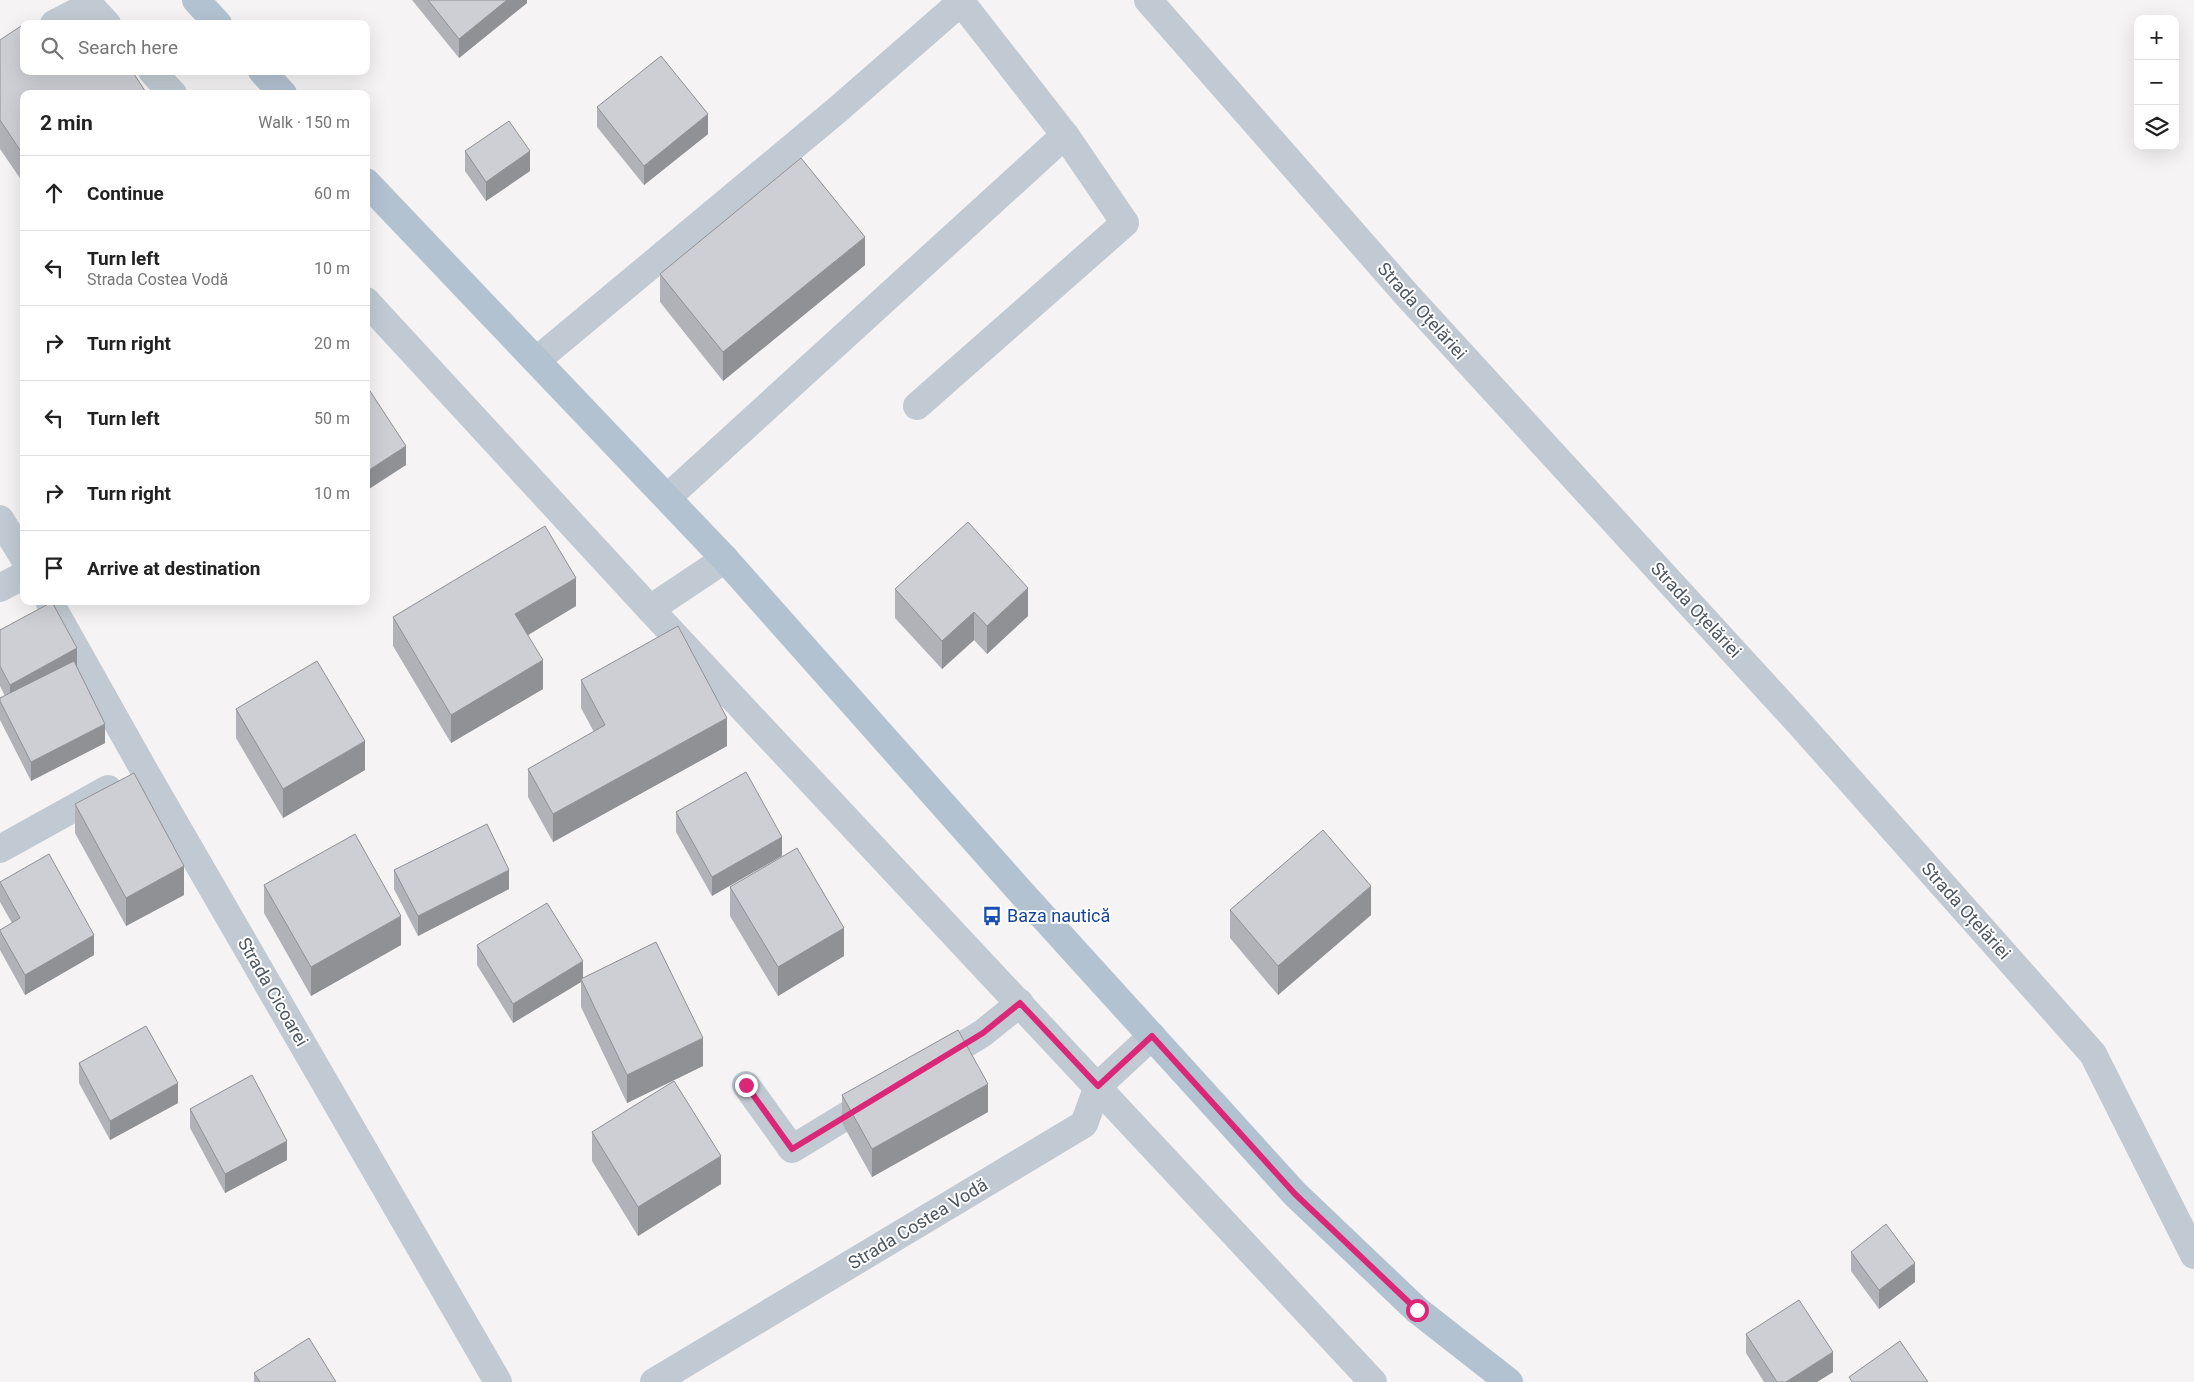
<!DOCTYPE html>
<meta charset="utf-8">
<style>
:root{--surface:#fff;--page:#f2f2f2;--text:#222;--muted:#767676;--line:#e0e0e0}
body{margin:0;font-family:Roboto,sans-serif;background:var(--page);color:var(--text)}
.controls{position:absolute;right:15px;top:15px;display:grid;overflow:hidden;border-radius:10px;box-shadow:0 5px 20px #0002}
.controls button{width:45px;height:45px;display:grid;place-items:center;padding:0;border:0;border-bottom:1px solid var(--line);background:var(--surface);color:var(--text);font:25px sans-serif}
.stop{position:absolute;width:15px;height:15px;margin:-11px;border:4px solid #db2777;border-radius:50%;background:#fff}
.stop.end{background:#db2777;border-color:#fff;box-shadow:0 1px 5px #0008}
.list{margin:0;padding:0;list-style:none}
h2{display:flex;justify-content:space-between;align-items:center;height:65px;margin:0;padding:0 20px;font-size:21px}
h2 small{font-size:16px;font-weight:400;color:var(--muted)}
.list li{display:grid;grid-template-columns:32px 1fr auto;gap:15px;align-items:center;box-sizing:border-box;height:75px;padding:0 20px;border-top:1px solid var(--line)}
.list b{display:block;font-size:19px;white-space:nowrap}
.list p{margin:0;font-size:16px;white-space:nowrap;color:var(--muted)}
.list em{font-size:16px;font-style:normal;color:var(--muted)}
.icon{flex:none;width:28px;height:28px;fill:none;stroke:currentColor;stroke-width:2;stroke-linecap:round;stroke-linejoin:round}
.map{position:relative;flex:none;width:2194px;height:1382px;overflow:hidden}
.search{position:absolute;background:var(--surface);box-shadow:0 5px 20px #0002;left:20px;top:20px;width:350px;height:55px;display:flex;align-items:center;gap:12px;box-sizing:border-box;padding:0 18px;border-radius:10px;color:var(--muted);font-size:19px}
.panel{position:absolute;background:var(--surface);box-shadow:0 5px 20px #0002;left:20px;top:90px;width:350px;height:515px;border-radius:10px}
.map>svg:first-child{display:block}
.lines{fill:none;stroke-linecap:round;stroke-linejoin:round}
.minor{stroke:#c1cad2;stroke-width:28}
.major{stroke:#b3c2d1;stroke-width:28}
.wall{fill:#b0b2b7}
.shaded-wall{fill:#909195}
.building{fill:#cdcfd5;stroke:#909195}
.route{stroke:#db2777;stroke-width:6}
.labels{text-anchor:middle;stroke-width:4;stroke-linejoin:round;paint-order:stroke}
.street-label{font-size:18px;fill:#4a5661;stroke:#fff}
.transit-label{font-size:18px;fill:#164399;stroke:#fff;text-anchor:start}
</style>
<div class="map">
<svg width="2194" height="1382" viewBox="0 0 2194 1382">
<rect width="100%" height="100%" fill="#f5f3f3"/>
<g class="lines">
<g class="minor">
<polyline points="85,0 107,24"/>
<polyline points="1148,0 1407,295 1800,724 2093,1054 2194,1255"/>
<polyline points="54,24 90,5"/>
<polyline points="152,71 173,94"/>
<polyline points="366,301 650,609 1373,1382"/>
<polyline points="537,360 836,111 961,2 1065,135 1125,223 917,406"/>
<polyline points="668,497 1065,135"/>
<polyline points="0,519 24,558"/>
<polyline points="0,588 24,575"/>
<polyline points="49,601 144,770 498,1382"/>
<polyline points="650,609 725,559"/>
<polyline points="0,849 108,789"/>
<polyline points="934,1063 983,1033 1020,1003"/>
<polyline points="746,1085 792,1149 874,1099"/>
<polyline points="654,1382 1084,1124 1098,1086 1152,1036"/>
</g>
<g class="major">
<polyline points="196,0 218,24"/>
<polyline points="262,71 283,94"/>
<polyline points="366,182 725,559 1019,890 1295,1194 1417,1310 1509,1382"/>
</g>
</g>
<g class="wall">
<polygon points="412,0 527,0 527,3 459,58"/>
<polygon points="0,40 24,71 24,184 0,149"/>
<polygon points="597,107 708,134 644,185 597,127"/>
<polygon points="465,151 530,171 486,201 465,171"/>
<polygon points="865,265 723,381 660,302 660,274"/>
<polygon points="895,589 1028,616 987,654 974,640 942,669 895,618"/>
<polygon points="576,606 527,635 543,689 451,743 393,646 393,617"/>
<polygon points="0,630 77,667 105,743 31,781 0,720 0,698 5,696 0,686"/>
<polygon points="581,680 727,746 553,842 528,797 528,769 594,732 581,708"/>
<polygon points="236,709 365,770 283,818 236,738"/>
<polygon points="75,804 184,895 126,926 75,833"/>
<polygon points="676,812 782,837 712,896 676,832"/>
<polygon points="394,870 509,889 418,936 394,889"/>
<polygon points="0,882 94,955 25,995 0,950 0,930 12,923 0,902"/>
<polygon points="264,885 401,945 311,996 264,913"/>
<polygon points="730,887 844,956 778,996 730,916"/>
<polygon points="1230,910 1371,915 1278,995 1230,938"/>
<polygon points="477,945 583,978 703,1066 627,1103 581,1007 581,982 513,1023 477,965"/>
<polygon points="79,1063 178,1103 110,1140 79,1083"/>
<polygon points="842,1095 988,1112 872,1177 842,1123"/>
<polygon points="190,1109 287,1160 225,1193 190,1128"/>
<polygon points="592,1132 721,1184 638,1236 592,1161"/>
<polygon points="1851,1252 1915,1282 1879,1309 1851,1271"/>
<polygon points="1746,1334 1833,1372 1817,1382 1764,1382 1746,1353"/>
<polygon points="254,1373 336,1382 254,1382"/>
</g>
<g class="shaded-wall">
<polygon points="507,0 527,0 527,3 459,58 459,39"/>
<polygon points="708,114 708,134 644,185 644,166"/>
<polygon points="530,151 530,171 486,201 486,182"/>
<polygon points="865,237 865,265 723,381 723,352"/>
<polygon points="406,446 406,465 366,491 366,472"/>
<polygon points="576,578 576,606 515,643 515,614"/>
<polygon points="1028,588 1028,616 987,654 987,626"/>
<polygon points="974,612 974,640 942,669 942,641"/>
<polygon points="77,648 77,668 10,705 10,685"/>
<polygon points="543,660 543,689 451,743 451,715"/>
<polygon points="727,718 727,746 553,842 553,814"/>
<polygon points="105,724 105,743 31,781 31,762"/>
<polygon points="365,741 365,770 283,818 283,789"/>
<polygon points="782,837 782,856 712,896 712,877"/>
<polygon points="184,866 184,895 126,926 126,898"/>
<polygon points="509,870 509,889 418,936 418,916"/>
<polygon points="1371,886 1371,915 1278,995 1278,966"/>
<polygon points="401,916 401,945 311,996 311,967"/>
<polygon points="844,928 844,956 778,996 778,967"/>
<polygon points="94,935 94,955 25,995 25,975"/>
<polygon points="583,961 583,981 581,979 581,982 513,1023 513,1004"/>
<polygon points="703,1038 703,1066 627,1103 627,1075"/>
<polygon points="178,1083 178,1103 110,1140 110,1121"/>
<polygon points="988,1084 988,1112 872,1177 872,1149"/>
<polygon points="287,1141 287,1160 225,1193 225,1174"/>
<polygon points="721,1156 721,1184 638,1236 638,1207"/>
<polygon points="1915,1263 1915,1282 1879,1309 1879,1290"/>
<polygon points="1833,1352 1833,1372 1817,1382 1786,1382"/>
</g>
<g class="building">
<polygon points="428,0 507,0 459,39"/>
<polygon points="97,20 100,24 92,24"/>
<polygon points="21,26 24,29 24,71 132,71 147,94 24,94 24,156 0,120 0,40"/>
<polygon points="661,56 708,114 644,166 597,107"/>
<polygon points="509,121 530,151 486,182 465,151"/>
<polygon points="801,158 865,237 723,352 660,274"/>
<polygon points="366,385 406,446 366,472"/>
<polygon points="968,522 1028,588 987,626 974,612 942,641 895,589"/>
<polygon points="545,526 576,578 515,614 543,660 451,715 393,617"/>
<polygon points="52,602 77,648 10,685 0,666 0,630"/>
<polygon points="678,626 727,718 553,814 528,769 605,725 581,680"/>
<polygon points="74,661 105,724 31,762 0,701 0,698"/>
<polygon points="317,661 365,741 283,789 236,709"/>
<polygon points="746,772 782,837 712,877 676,812"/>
<polygon points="134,773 184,866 126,898 75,804"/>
<polygon points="487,824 509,870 418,916 394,870"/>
<polygon points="1323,830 1371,886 1278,966 1230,910"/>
<polygon points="355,834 401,916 311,967 264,885"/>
<polygon points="797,848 844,928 778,967 730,887"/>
<polygon points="49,854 94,935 25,975 0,931 0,930 20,918 0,882"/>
<polygon points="547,903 583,961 513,1004 477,945"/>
<polygon points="656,942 703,1038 627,1075 581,979"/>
<polygon points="146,1026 178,1083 110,1121 79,1063"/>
<polygon points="958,1030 988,1084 872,1149 842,1095"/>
<polygon points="252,1075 287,1141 225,1174 190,1109"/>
<polygon points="674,1081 721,1156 638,1207 592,1132"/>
<polygon points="1886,1224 1915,1263 1879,1290 1851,1252"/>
<polygon points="1799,1300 1833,1352 1786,1382 1777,1382 1746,1334"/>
<polygon points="309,1338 336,1382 260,1382 254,1373"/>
<polygon points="1900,1341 1928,1382 1852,1382 1849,1377"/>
</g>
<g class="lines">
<polyline class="route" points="746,1085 792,1149 983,1033 1020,1003 1098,1086 1152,1036 1295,1194 1417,1310"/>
</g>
<defs>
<symbol id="bus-bare" viewBox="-9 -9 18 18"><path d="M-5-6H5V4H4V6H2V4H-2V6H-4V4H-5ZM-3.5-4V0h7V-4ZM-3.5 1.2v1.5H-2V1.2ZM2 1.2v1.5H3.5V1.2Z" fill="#1a4fb4" stroke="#fff" stroke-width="2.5" paint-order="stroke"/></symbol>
</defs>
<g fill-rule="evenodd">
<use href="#bus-bare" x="978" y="902" width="28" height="28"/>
</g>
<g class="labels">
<g class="street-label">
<text transform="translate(1422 311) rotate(48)" y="6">Strada Oțelăriei</text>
<text transform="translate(1696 610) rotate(47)" y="6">Strada Oțelăriei</text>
<text transform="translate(1966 911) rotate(48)" y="6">Strada Oțelăriei</text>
<text transform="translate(273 992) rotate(60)" y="6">Strada Cicoarei</text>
<text transform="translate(918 1224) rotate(-31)" y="6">Strada Costea Vodă</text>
</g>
<g class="transit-label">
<text x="1007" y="922">Baza nautică</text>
</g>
</g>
</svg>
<div class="controls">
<button>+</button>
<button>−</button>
<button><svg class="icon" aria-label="layers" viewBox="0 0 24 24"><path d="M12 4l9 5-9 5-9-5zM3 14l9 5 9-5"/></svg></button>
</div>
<div class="stop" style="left:1417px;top:1310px"></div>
<div class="stop end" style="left:746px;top:1085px"></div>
<div class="search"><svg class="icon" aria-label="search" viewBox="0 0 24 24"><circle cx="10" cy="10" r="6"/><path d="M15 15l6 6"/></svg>Search here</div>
<section class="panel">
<h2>2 min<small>Walk · 150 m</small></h2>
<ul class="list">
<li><svg class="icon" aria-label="ahead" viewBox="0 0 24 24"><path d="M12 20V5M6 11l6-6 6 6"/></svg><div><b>Continue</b></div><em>60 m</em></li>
<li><svg class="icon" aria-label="left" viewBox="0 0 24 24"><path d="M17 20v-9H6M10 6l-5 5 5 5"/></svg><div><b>Turn left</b><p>Strada Costea Vodă</p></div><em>10 m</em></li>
<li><svg class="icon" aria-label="right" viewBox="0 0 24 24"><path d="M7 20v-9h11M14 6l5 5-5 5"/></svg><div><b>Turn right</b></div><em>20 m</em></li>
<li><svg class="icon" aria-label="left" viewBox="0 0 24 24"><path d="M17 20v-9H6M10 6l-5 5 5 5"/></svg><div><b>Turn left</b></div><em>50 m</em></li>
<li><svg class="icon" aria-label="right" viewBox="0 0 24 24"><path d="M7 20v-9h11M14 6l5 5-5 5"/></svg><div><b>Turn right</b></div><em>10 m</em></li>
<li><svg class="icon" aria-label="arrive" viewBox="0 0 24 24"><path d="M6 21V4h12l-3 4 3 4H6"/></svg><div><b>Arrive at destination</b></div></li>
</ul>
</section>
</div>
